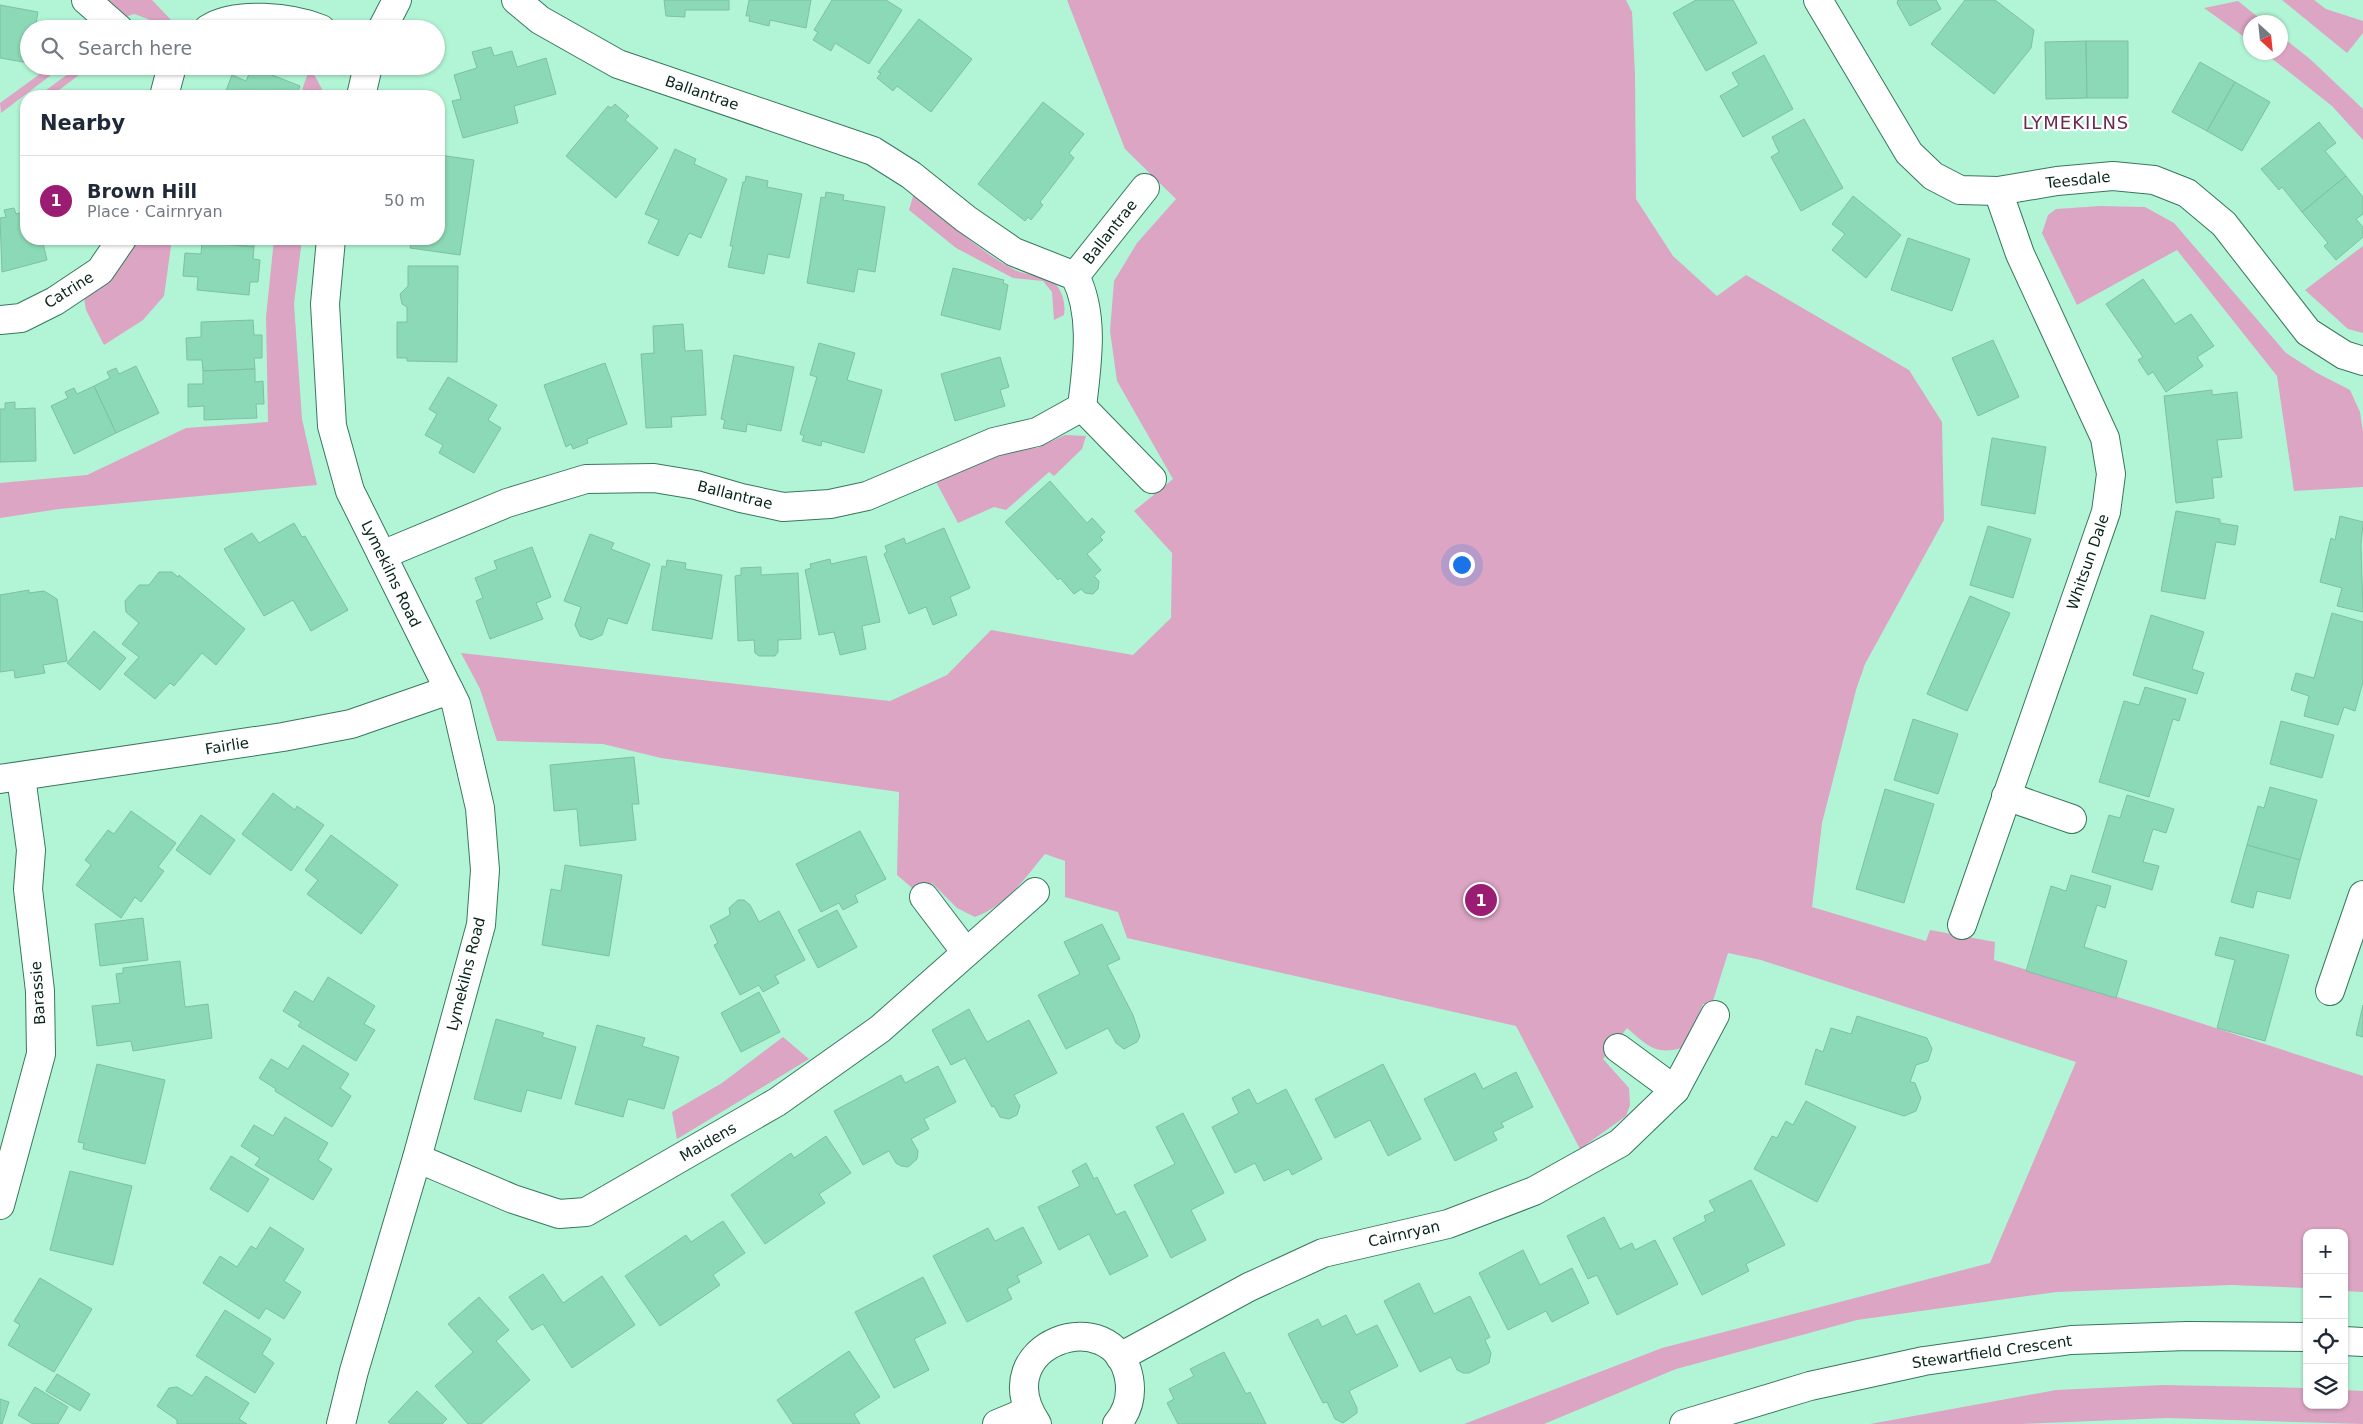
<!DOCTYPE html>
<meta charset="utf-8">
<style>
:root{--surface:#fff;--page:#f6f6f7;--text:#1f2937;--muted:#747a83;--line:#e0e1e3;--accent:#9b1d73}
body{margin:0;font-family:"DejaVu Sans",sans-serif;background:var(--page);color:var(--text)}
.controls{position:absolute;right:15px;bottom:15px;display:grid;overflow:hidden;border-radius:10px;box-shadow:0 1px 4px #0004}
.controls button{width:45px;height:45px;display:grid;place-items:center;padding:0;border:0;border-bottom:1px solid var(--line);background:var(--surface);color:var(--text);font:25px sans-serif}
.compass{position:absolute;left:2243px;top:15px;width:45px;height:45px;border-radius:50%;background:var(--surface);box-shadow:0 1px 4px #0004;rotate:153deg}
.you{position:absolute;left:1461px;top:564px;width:18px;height:18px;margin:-12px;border:4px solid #fff;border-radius:50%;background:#1a73e8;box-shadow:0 0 0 8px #1a73e833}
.badge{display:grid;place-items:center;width:32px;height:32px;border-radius:50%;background:var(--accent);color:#fff;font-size:16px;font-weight:700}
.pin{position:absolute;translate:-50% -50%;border:2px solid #fff;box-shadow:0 1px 5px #0006}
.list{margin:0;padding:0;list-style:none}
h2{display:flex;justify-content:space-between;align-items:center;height:65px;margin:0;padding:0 20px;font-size:21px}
h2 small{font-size:16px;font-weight:400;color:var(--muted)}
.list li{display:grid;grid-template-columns:32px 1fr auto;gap:15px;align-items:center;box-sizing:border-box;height:90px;padding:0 20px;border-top:1px solid var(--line)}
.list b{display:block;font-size:19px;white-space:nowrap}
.list p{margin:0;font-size:16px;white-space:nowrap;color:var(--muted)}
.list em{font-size:16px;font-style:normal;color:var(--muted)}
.icon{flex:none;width:28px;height:28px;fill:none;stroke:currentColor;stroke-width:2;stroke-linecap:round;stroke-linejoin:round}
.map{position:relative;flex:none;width:2363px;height:1424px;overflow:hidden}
.search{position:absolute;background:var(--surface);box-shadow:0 1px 4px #0004;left:20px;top:20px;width:425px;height:55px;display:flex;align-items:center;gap:12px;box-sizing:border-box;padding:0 18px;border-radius:28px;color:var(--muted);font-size:19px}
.panel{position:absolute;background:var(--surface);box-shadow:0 1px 4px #0004;left:20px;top:90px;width:425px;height:155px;border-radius:20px}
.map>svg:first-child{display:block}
.green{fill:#dba5c3}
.building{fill:#8bd9b6;stroke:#7ec0a2}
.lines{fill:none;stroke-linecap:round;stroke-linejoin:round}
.minor-casing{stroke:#37785d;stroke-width:30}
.tertiary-casing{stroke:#37785d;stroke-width:30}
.minor{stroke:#fff;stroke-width:28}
.tertiary{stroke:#fff;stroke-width:28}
.labels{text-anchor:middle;stroke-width:4.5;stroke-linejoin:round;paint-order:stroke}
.street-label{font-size:15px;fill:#082419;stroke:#fff}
.quarter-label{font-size:18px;letter-spacing:1px;fill:#682b51;stroke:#fff}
</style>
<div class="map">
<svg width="2363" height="1424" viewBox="0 0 2363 1424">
<rect width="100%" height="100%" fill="#b2f5d6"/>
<g class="green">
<polygon points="104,0 152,0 173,22 159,23 134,14 125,17"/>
<path d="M1067 0H1626L1632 12 1635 74 1636 199 1673 256 1717 296 1746 275 1909 370 1942 422 1944 520 1865 664 1856 690 1822 823 1812 907 1926 941 1930 930 1995 942 1994 960 2154 1008 2363 1076V1292L2344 1291V1233H2307V1288L2231 1285 2056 1292 1857 1320 1676 1369 1544 1424H1464L1662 1348 1990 1263 2076 1062 1761 960 1728 953 1712 1004H1703L1685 1047C1656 1056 1649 1047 1627 1028L1603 1059 1629 1088 1630 1105 1626 1116 1580 1149 1516 1026 1127 938 1118 912 1065 897V861L1045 854C1024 879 1007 905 975 917L957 908 932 883 918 893 897 875 899 792 661 758 603 744 497 741 480 689 461 653 890 701 947 675 991 630 1133 655 1171 618 1172 553 1134 511 1173 479 1117 381 1110 331 1114 281 1137 243 1176 199 1125 149Z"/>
<polygon points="2282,0 2314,0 2326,9 2363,21 2363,33 2347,53"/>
<polygon points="2238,1 2264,22 2250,22 2250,41 2204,8"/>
<polygon points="2281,36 2310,59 2363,109 2363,140 2332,106 2265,53 2280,52"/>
<polygon points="51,66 63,66 1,113 0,103"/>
<polygon points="79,66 91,66 51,96 38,96"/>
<polygon points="310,67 323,91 323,96 304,96 301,93"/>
<path d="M914 193C944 218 981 253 1015 270 1026 275 1041 275 1052 281 1062 288 1066 304 1064 315L1054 320 1052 292 1043 281 1013 278 956 248 909 210Z"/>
<polygon points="2100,206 2145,207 2174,223 2286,353 2317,373 2350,390 2360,412 2363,432 2363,487 2294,491 2277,376 2177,250 2077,305 2042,233 2048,215 2056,209"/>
<path d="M138 239H172L164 296 143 320 104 345 86 310 84 298C104 281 127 262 138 239Z"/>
<polygon points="274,239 302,239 294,304 302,419 317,485 59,509 0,518 0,483 87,475 186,428 268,422 266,317"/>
<polygon points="2363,246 2363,333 2348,329 2305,290"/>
<polygon points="1065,435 1086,436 1082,449 1054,476 1049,472 1006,510 994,507 958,523 935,480 993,449 1037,448"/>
<polygon points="783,1037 809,1059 677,1139 672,1112 722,1083"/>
<polygon points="2163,1385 2307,1388 2307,1405 2344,1405 2344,1390 2363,1391 2363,1424 2167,1418 2020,1424 1870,1424 2056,1390"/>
</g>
<g class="building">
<polygon points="664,0 729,0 729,10 685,10 685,17 666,16"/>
<polygon points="749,0 811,0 806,28 770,20 769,26 749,21 750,16 746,16"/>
<polygon points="832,0 886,0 902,10 869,64 835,43 831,51 813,40 818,32 814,30"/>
<polygon points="1696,0 1733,0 1757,43 1706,71 1673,13"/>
<polygon points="1898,0 1936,0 1941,9 1910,26 1897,3"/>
<polygon points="1965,0 1995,0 2034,30 2031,48 1994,94 1931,44"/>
<polygon points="0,5 38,12 35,29 29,29 29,63 0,58"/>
<polygon points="919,19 972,59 931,112 897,86 893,91 877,78 881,73 878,72"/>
<polygon points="2086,41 2087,98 2046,99 2045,42"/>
<polygon points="2086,41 2128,41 2128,98 2087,98"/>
<polygon points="491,47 494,56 512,51 517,67 546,58 556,94 514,106 518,123 463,138 452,101 461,99 454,75 477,68 472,52"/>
<polygon points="1764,55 1793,109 1743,137 1720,96 1739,85 1732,73"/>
<polygon points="2200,62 2235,82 2207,131 2172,112"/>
<polygon points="252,67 300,86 296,96 224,96 232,75 246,81"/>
<polygon points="2235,82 2270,102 2242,151 2207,131"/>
<polygon points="1043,102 1084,134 1069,153 1074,158 1040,202 1043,205 1031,220 1028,217 1025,221 978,184"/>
<polygon points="615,104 629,116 625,120 658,148 616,198 566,156 608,106 611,108"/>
<polygon points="1804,119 1843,188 1801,211 1771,157 1779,152 1772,137"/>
<polygon points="2319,122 2336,143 2325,151 2346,176 2302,212 2282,187 2279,190 2261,169"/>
<polygon points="675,149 696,159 694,164 727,179 701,238 689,233 678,256 648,243 659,220 645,214"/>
<polygon points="439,155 474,160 460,255 410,248 412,239 439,239"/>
<polygon points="746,176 768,181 767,187 802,194 789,258 768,254 764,274 728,267 733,246 730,246 743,182 745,182"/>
<polygon points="2346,176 2363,197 2363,214 2356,219 2363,227 2363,237 2336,260 2324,246 2328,243 2302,212"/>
<polygon points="826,192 844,195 843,200 885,207 875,272 858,269 854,292 807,283 821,197 825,198"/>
<polygon points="1853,196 1901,235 1866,278 1832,250 1845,234 1832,224"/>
<polygon points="14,208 16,214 26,211 26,239 42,239 47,260 2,272 0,218 6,217 4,210"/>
<polygon points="1908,238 1970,259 1952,311 1891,290"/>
<polygon points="202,239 255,239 254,247 202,242"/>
<polygon points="202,242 254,247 253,259 260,260 258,282 250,282 249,295 197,290 198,277 183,276 185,253 201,254"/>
<polygon points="408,266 458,266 457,362 407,361 407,358 397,358 397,322 407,322 407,307 402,304 400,294 408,286"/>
<polygon points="953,268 1004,280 1003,283 1008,285 1000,330 941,315"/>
<polygon points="2143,279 2175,324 2191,314 2214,346 2197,357 2203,366 2166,392 2153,372 2148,375 2138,360 2143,357 2106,304"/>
<polygon points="253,320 254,335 262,335 262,358 254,358 255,369 203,371 202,360 187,360 186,338 201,337 201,322"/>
<polygon points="683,324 685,351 702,350 706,415 671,417 672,427 646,428 641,354 654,353 653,326"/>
<polygon points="1993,340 2019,397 1978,416 1952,358"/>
<polygon points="819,343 855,353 847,380 882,390 864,453 822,441 821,446 802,441 804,436 800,434 817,377 810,375"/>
<polygon points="734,355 794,367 781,431 747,424 746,432 723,428 725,420 721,419"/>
<polygon points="1000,357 1009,387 1000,390 1005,406 955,421 941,374"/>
<polygon points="605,363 627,424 587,439 588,443 573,449 571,444 566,447 544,385"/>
<polygon points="136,366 159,413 116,433 94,386 110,378 107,372 116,368 119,374"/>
<polygon points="255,369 255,382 263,381 264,404 256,404 257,418 204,420 204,406 188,407 188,384 203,384 203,371"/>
<polygon points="448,377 497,405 488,420 501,428 474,473 439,453 443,445 425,435 437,414 429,409"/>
<polygon points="94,386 116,433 74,454 51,406 68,398 65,392 74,388 77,394"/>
<polygon points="2212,390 2212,395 2237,392 2242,438 2217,440 2222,477 2212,478 2214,498 2176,503 2164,396"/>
<polygon points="15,402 15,409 35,408 36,461 0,462 0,409 5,409 5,403"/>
<polygon points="1992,438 2046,447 2035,514 1981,505"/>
<polygon points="1050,481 1087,523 1092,518 1105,532 1100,537 1103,540 1087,554 1101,570 1094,576 1099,581 1098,589 1093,594 1085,593 1081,589 1074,594 1060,578 1058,580 1005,522"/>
<polygon points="2176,511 2220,519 2220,523 2238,526 2235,545 2216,542 2205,599 2161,591"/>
<polygon points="2340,516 2363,522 2361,545 2363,612 2337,606 2342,588 2320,582 2331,538 2335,540"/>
<polygon points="294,523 302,537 305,536 348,610 311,631 293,600 264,616 224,549 252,533 259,543"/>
<polygon points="1988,526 2031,539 2013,598 1970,585"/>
<polygon points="944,528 970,588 950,597 957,615 933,625 926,607 909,614 884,554 887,552 885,546 904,538 906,544"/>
<polygon points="590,534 614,543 611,549 650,564 627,624 608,618 602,635 591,640 580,636 575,625 581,607 564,601"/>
<polygon points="532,547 551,597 536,603 543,619 490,639 476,601 483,598 475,578 497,569 494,561"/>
<polygon points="866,556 880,622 862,626 866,649 840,655 834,632 819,635 805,570 811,568 810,564 830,559 831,564"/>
<polygon points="667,560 686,563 685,569 722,575 712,639 652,630 662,566 666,567"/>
<polygon points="761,567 761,575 798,573 801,639 778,640 778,652 775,656 759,656 755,653 754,640 738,641 735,576 741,575 741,568"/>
<polygon points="159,572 172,572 178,577 179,575 245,629 216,665 202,653 174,686 170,683 155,699 124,674 139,657 122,644 139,623 126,612 125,601 139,585 149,585"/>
<polygon points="29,590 29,593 44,591 57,599 67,661 43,665 45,673 15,678 14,670 0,672 0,595"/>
<polygon points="1970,596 2010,613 1967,711 1927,694"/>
<polygon points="2332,613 2363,622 2363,682 2355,711 2344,707 2338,725 2304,716 2309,696 2291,690 2296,673 2314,678"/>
<polygon points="2151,615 2204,632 2192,669 2204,673 2197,694 2133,675"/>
<polygon points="94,631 126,658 100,690 67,663"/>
<polygon points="2145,687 2186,699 2179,721 2173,719 2149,797 2099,782 2124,701 2139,705"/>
<polygon points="1913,719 1958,734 1938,794 1894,780"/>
<polygon points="2281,721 2334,735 2322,778 2270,764"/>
<polygon points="634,757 639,804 632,804 636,840 580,846 577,809 554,811 550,765"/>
<polygon points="2270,787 2317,800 2300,860 2247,845 2258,806 2264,808"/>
<polygon points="1885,789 1934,804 1904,903 1856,889"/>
<polygon points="273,793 295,810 297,806 324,825 291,871 242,834"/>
<polygon points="2127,795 2174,809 2166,833 2153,829 2143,862 2159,866 2152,890 2092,872 2109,815 2120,818"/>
<polygon points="131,811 176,843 158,867 164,871 141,902 135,897 121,918 76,885 91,865 85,860 108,830 114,834"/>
<polygon points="201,815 235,840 210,875 176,850"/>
<polygon points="860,831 886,879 855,895 858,902 843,910 839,903 821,912 796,864"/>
<polygon points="331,835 398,885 361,934 307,894 318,880 305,870"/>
<polygon points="2247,845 2300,860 2290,899 2257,891 2253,908 2231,902"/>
<polygon points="565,865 622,875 609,956 542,945 551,889 561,891"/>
<polygon points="2071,875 2111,886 2105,908 2097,905 2084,947 2127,961 2116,998 2026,971 2051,886 2066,891"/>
<polygon points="738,900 744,900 750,905 759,922 779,911 805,960 775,976 779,983 763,992 759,985 740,995 714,945 718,943 710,926 730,915 729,908"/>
<polygon points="837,910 857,947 818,968 798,930"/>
<polygon points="143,918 148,960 100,966 95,924"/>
<polygon points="1102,924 1120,959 1107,965 1133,1015 1140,1036 1137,1042 1124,1049 1116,1043 1108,1028 1066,1049 1038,995 1080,974 1064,942"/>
<polygon points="2220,937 2289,955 2265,1041 2217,1028 2235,960 2215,955"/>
<polygon points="180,961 185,1007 208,1004 212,1038 133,1051 131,1041 97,1046 92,1006 120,1003 116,974 123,973 123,968"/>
<polygon points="328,977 375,1006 364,1024 375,1030 356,1061 298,1026 301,1022 283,1011 295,991 313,1002"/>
<polygon points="759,992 780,1032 741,1052 721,1013"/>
<polygon points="2363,1005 2363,1037 2356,1035"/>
<polygon points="969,1009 987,1042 1029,1020 1057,1073 1014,1095 1020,1106 1017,1115 1009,1119 1000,1117 994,1106 992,1107 965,1058 951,1065 932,1030"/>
<polygon points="1857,1016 1927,1038 1932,1049 1928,1061 1916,1065 1910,1082 1915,1083 1921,1098 1916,1111 1904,1116 1805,1084 1816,1049 1823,1052 1831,1028 1851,1034"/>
<polygon points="496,1019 544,1033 542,1037 576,1047 561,1099 527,1090 521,1112 474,1099"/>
<polygon points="597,1025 645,1038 642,1046 679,1057 664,1109 628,1099 623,1117 575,1104"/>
<polygon points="303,1045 349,1074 340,1088 351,1096 332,1127 275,1091 276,1089 259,1078 271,1059 288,1069"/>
<polygon points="97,1064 165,1080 145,1164 83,1149 84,1143 78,1142"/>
<polygon points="1383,1064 1421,1139 1388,1156 1370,1120 1335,1138 1315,1099"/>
<polygon points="938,1066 956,1102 924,1119 929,1129 911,1139 918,1151 917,1159 908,1167 901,1166 896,1163 889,1151 863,1165 834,1111 901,1075 905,1083"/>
<polygon points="1516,1072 1533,1107 1501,1123 1504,1127 1493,1132 1497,1140 1455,1161 1424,1099 1475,1073 1483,1089"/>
<polygon points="1249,1089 1257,1104 1286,1089 1322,1159 1292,1175 1289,1169 1264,1181 1255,1163 1235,1173 1212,1127 1239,1113 1232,1098"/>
<polygon points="1806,1101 1856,1127 1817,1202 1754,1169 1772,1136 1777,1138 1786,1121 1793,1125"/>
<polygon points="1183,1113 1224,1193 1191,1210 1206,1240 1171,1258 1134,1185 1175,1164 1156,1127"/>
<polygon points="285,1117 328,1143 318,1160 332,1169 313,1200 255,1165 260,1158 241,1146 254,1125 273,1136"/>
<polygon points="826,1136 851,1173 819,1194 825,1203 765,1244 731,1195 791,1153 794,1158"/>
<polygon points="231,1156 269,1179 248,1212 210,1189"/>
<polygon points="1086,1163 1094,1179 1097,1177 1116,1215 1125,1211 1148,1256 1110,1275 1089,1234 1059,1250 1038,1207 1080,1186 1072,1171"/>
<polygon points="70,1171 132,1186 113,1265 50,1250"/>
<polygon points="1751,1180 1785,1245 1746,1264 1749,1271 1702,1295 1673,1238 1706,1221 1704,1216 1715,1211 1709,1201"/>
<polygon points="1604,1217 1620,1249 1632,1243 1635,1250 1655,1240 1678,1284 1617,1315 1597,1275 1588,1279 1567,1236"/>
<polygon points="723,1221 745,1253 713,1275 720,1285 660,1326 625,1276 686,1235 691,1242"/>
<polygon points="270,1227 304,1249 284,1281 301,1292 284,1319 266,1308 259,1319 203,1283 220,1256 237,1267 251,1246 256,1249"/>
<polygon points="1023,1227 1042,1263 1017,1276 1020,1282 1007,1289 1012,1299 967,1322 933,1256 988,1228 995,1241"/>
<polygon points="1523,1250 1540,1285 1572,1268 1589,1303 1552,1322 1546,1311 1508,1330 1479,1273"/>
<polygon points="543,1274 563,1303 602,1276 635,1325 572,1368 543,1324 532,1330 509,1297"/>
<polygon points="923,1277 946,1323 914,1339 929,1370 894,1388 855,1312"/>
<polygon points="40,1278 92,1309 54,1372 8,1345 20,1325 14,1321"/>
<polygon points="1419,1283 1434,1314 1470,1296 1490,1337 1485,1340 1491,1353 1489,1363 1469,1373 1463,1373 1457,1370 1451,1357 1420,1372 1384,1301"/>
<polygon points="479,1297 509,1330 496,1341 530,1380 481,1424 468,1424 435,1386 473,1352 448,1324"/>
<polygon points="225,1310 271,1339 262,1354 274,1363 255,1393 196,1356"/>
<polygon points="1346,1315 1356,1335 1377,1325 1398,1366 1349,1391 1357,1408 1357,1413 1343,1423 1335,1419 1327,1402 1323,1403 1288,1334 1318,1319 1322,1327"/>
<polygon points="849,1351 880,1397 854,1414 860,1424 793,1424 777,1400"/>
<polygon points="1224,1352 1246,1394 1250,1392 1266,1424 1178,1424 1167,1403 1174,1399 1169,1389 1194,1376 1190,1369"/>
<polygon points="57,1374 90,1394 80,1411 46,1391"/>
<polygon points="206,1376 249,1403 239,1419 247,1424 177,1424 177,1420 157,1406 169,1388 177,1387 192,1396"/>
<polygon points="35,1387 68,1407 58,1424 33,1424 18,1415"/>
<polygon points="417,1391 447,1419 442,1424 391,1424 388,1422"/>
<polygon points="0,1399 9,1402 2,1424 0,1424"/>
</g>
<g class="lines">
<defs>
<g id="minor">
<polyline points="86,0 119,29"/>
<polyline points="1818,0 1909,153 1933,176 1960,190 1998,191 2057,181 2113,176 2154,180 2187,193 2224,224 2308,332 2344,355 2363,361"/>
<path d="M208 29C235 11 292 17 321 29"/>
<polyline points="382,29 397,0"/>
<polyline points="164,96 172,66"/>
<polyline points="361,96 368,66"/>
<polyline points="331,239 325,304 332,426 350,491 456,704 480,808 485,870 481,925 417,1158 354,1371 341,1424"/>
<polyline points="1075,276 1145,188"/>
<polyline points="0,320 21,318 55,301 100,271 122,239"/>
<polyline points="1082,407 1152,479"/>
<path d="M382 555 507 503 586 479 654 478 696 485 741 498 783 507 830 504 867 496 994 442 1037 432 1082 407C1087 364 1095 315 1075 276L1014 252 966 219 911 175 873 151 618 64 540 20 516 0"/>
<polyline points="0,779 283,737 351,724 449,690"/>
<polyline points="2006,796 2072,819"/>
<polyline points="924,897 965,951"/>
<polyline points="1962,925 2106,512 2111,474 2105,438 2020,254 1998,191"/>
<polyline points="2330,991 2363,895"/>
<polyline points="1618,1048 1675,1090"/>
<polyline points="417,1158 513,1199 559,1214 586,1212 777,1102 880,1029 1035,892"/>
<polyline points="0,1205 41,1054 40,991 28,889 31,850 21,777"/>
<polyline points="1120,1357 1249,1287 1323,1253 1448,1224 1534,1191 1620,1143 1675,1090 1715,1015"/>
<polyline points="997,1424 1028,1411"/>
<path d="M1037 1424C983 1344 1114 1299 1129 1378 1132 1395 1128 1411 1117 1424"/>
</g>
<g id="tertiary">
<polyline points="2344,1341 2363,1342"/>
<polyline points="1684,1424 1810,1386 1924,1361 2071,1340 2187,1336 2307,1337"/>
</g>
</defs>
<use href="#minor" class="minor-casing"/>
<use href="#tertiary" class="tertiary-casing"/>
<use href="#minor" class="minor"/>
<use href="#tertiary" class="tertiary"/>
</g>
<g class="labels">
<g class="street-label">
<text transform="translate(702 93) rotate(19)" y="5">Ballantrae</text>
<text transform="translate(2078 180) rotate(-6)" y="5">Teesdale</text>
<text transform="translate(1110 232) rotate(-52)" y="5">Ballantrae</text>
<text transform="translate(69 290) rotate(-32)" y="5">Catrine</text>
<text transform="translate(735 495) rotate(14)" y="5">Ballantrae</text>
<text transform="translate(2088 562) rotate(-71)" y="5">Whitsun Dale</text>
<text transform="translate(391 574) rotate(64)" y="5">Lymekilns Road</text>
<text transform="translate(227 746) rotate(-9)" y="5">Fairlie</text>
<text transform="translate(466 974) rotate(-76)" y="5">Lymekilns Road</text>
<text transform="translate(38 993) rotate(-94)" y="5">Barassie</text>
<text transform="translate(708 1142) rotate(-30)" y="5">Maidens</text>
<text transform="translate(1404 1234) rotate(-13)" y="5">Cairnryan</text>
<text transform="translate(1992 1352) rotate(-8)" y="5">Stewartfield Crescent</text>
</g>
<g class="quarter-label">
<text x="2076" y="129">LYMEKILNS</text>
</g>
</g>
</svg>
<div class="controls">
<button>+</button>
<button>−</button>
<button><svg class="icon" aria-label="locate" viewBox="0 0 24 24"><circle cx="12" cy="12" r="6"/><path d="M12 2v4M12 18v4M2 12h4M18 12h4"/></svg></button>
<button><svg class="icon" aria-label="layers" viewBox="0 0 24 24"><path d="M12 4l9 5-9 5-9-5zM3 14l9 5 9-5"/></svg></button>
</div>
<svg class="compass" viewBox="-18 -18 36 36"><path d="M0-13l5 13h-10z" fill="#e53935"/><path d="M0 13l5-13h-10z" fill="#747a83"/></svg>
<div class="you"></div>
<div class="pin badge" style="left:1481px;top:900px">1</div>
<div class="search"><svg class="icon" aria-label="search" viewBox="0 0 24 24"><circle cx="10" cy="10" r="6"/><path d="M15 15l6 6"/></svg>Search here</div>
<section class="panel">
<h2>Nearby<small></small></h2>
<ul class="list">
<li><span class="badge">1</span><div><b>Brown Hill</b><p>Place · Cairnryan</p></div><em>50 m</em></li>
</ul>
</section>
</div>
